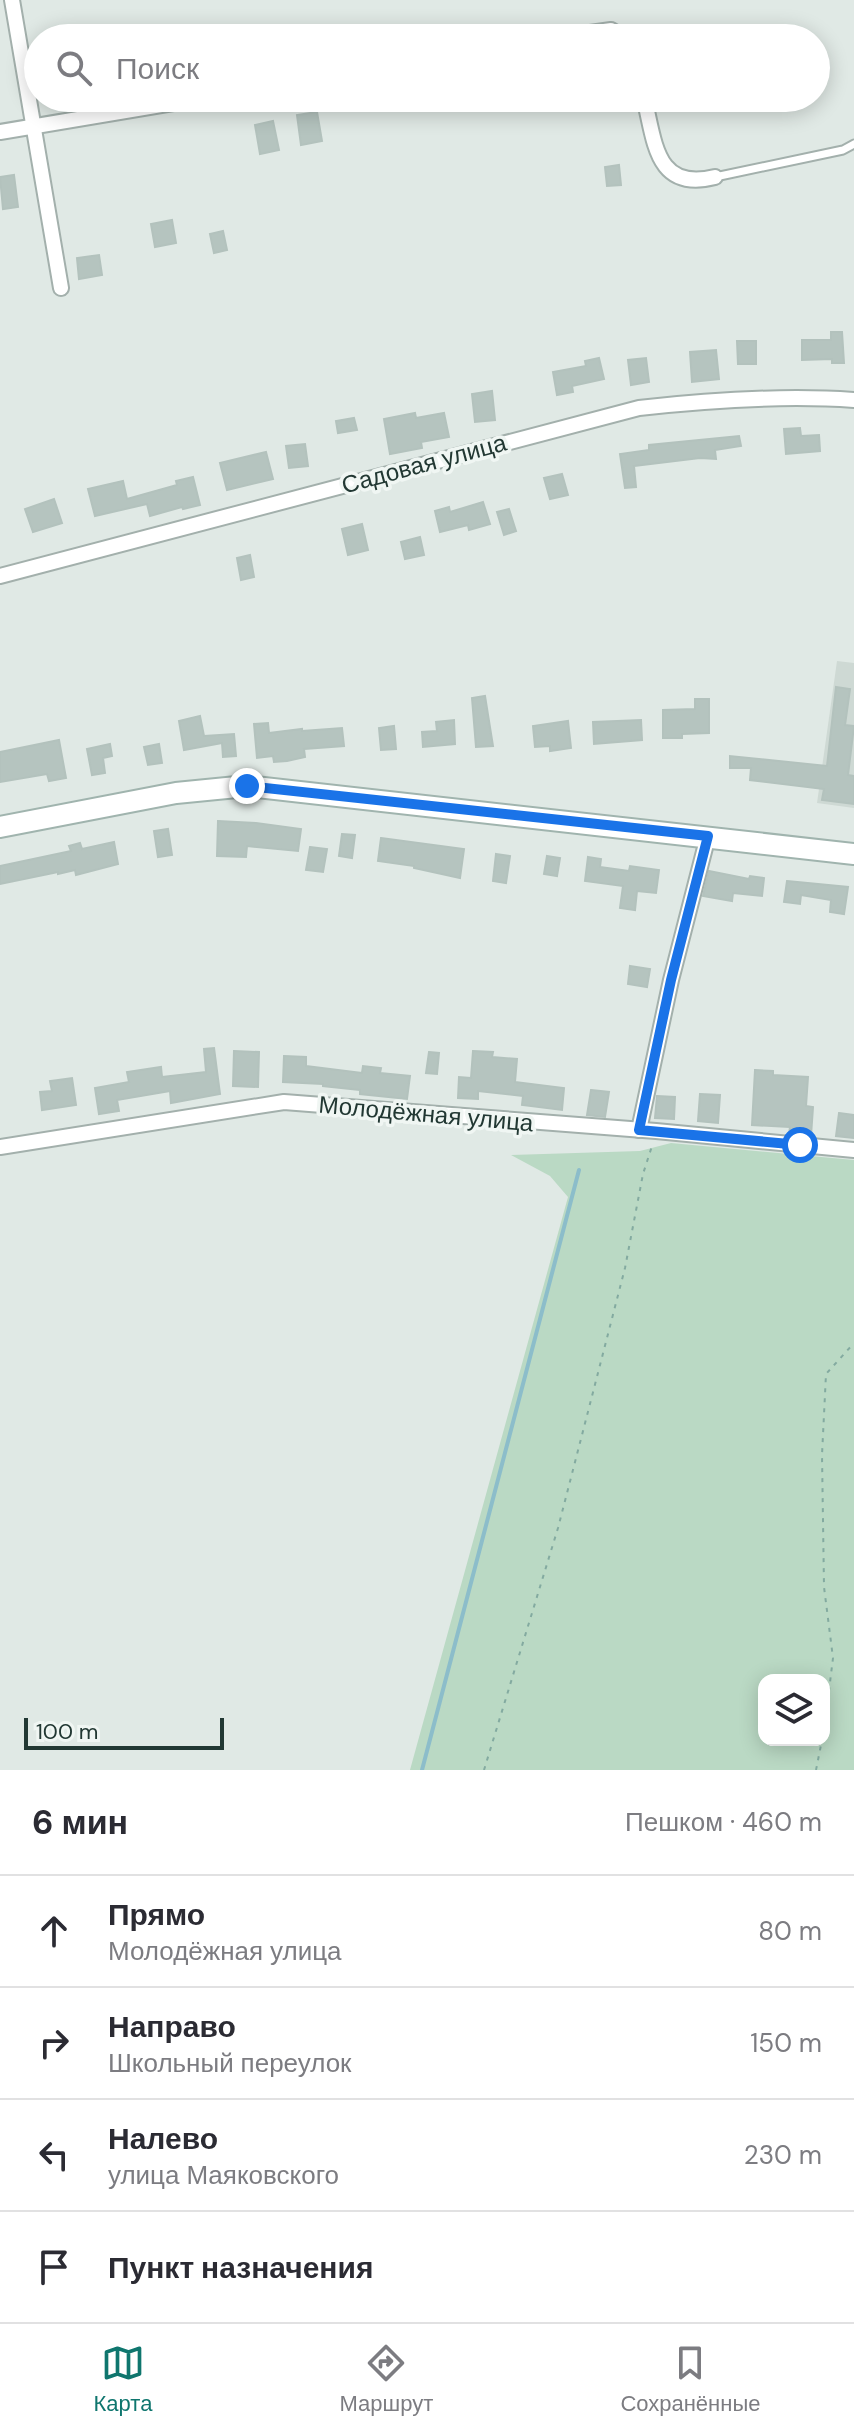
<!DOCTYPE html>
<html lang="ru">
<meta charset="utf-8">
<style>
:root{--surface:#fff;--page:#f2f2f3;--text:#2b2b33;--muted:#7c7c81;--line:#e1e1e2;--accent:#0f766e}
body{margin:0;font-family:"DM Sans",sans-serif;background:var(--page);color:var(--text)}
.controls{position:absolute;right:24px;bottom:24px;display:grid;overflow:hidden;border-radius:16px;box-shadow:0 4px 20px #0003}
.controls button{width:72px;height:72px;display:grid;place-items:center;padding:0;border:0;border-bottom:2px solid var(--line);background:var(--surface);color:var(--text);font:40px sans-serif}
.scale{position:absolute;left:24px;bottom:20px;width:200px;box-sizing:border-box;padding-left:8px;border:4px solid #223833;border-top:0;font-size:22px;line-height:28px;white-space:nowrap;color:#223833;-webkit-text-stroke:6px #f0f6f3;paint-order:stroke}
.stop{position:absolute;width:24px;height:24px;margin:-18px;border:6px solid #1a73e8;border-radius:50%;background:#fff}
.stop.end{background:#1a73e8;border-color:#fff;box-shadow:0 2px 8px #0008}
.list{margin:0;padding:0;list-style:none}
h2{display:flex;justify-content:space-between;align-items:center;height:104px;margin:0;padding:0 32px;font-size:34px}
h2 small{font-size:26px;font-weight:400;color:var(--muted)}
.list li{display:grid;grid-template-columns:52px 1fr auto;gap:24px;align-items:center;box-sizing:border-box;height:112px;padding:0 32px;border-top:2px solid var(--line)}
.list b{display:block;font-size:30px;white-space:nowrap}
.list p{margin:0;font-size:26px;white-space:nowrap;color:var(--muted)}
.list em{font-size:26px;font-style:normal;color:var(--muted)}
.icon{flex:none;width:44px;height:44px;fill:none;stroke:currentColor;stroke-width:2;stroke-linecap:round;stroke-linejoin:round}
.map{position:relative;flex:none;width:854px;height:1770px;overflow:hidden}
.search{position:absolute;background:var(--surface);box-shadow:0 4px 20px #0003;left:24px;right:24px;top:24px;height:88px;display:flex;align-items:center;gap:20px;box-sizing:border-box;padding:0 28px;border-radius:44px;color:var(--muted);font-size:30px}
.sheet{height:552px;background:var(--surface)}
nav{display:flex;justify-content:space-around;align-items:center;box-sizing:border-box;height:112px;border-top:2px solid var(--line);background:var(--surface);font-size:22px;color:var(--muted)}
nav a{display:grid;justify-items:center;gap:4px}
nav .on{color:var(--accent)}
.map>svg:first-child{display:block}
.built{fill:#ced9d4}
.green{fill:#bad9c4;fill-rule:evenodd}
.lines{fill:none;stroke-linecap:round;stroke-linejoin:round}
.stream{stroke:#8cbdca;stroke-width:4}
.building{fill:#b5c4bf;stroke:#b3c2bd;stroke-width:2}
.lane-casing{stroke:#a3b0ac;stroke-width:11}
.street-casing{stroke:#a3b0ac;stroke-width:18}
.secondary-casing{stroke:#a0b4ae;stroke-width:24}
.path{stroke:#83aaa0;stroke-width:2;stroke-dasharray:4 6;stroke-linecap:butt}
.lane{stroke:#fff;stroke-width:7}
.street{stroke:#fff;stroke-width:14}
.secondary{stroke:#fff;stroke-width:20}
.route{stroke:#1a73e8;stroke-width:10}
.labels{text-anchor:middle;stroke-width:7;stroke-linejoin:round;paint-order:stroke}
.street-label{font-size:24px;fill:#223833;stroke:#f0f6f3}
</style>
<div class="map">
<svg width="854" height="1770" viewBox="0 0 854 1770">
<rect width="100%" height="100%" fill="#e0e9e5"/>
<polygon class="built" points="837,661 854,663 854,808 817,803"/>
<path class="green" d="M671 1143 854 1160V1770H410L568 1197 550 1176 511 1155 640 1151ZM764 1680H824V1740H764Z"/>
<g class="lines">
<polyline class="stream" points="422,1770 579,1170"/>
</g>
<g class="building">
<polygon points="317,112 322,141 301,145 297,115"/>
<polygon points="273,121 279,150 260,154 255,125"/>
<polygon points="619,165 621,185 607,186 605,167"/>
<polygon points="14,175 18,207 3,209 0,177"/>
<polygon points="172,220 176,243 155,247 151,224"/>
<polygon points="223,231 227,250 214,253 210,234"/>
<polygon points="99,255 102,275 79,279 77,258"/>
<polygon points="831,332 842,332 844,363 832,363 832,359 802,360 802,340 831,340"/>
<polygon points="737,341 756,341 756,364 738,364"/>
<polygon points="716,350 719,379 692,382 690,352"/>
<polygon points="599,358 604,379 572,386 573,392 557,395 553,372 586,366 585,361"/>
<polygon points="646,358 649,382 631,385 628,360"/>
<polygon points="492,391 495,420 475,422 472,394"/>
<polygon points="415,413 416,418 444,413 449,437 421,442 422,448 390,454 384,419"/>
<polygon points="354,418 357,430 338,433 336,421"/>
<polygon points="800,428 801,436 819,435 820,451 786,454 784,429"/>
<polygon points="739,436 741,446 715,450 716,459 700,458 634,466 636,487 625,488 620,454 649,450 649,445"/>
<polygon points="305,444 308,466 289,468 286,446"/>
<polygon points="266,452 273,479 227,490 220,463"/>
<polygon points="562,474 568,495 550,499 544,478"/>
<polygon points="193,477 200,505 183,509 182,507 150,516 147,504 95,516 88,489 123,481 127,499 177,485 176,481"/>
<polygon points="54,499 62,523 33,532 25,509"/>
<polygon points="483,502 490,524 469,530 468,525 440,532 435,511 449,507 450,512"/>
<polygon points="509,509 516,531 504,535 497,512"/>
<polygon points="362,524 368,550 348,555 342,529"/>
<polygon points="420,537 424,555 405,559 401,542"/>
<polygon points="250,555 254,577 241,580 237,558"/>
<polygon points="836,687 850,689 845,725 854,726 848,775 854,776 854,804 822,800 824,789 750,780 751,768 730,768 730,756 827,766"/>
<polygon points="485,696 493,746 476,747 472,698"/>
<polygon points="695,699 709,699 709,733 682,734 682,738 663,738 663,710 695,709"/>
<polygon points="200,716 204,736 234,734 236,756 223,757 222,743 184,750 179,721"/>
<polygon points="454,720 455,744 423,747 422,732 437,731 436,722"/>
<polygon points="641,720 642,740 594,744 593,722"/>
<polygon points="568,721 571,748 550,751 550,746 535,747 533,726"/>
<polygon points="268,723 269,733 302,729 302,731 342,728 344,746 304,749 305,757 287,761 274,762 273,756 257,758 254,724"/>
<polygon points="394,726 396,749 381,750 379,728"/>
<polygon points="59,740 66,778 49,781 47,774 0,782 0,752"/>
<polygon points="110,744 112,756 103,758 105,773 92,775 87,749"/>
<polygon points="159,744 162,763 148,765 144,747"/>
<polygon points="218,821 256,823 301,829 298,851 247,846 246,857 217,856"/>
<polygon points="168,829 172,855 158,857 154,831"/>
<polygon points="342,834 355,835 352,858 339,856"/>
<polygon points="381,838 464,849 460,878 414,868 414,866 378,861"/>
<polygon points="114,842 118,864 76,875 75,870 58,874 58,872 0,884 0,866 71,851 69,846 80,843 82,849"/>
<polygon points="310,847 327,849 323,872 306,870"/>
<polygon points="496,854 510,856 506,883 493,881"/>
<polygon points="547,856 560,858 557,876 544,874"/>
<polygon points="588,857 601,859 600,867 629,871 630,866 659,870 656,893 637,891 635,910 620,908 623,886 585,881"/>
<polygon points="709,871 749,879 750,876 764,878 762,896 733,893 732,901 703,896"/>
<polygon points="787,881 848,887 844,914 830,912 831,900 801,895 800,904 784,902"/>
<polygon points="630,966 650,969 647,987 628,984"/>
<polygon points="214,1048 220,1094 171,1103 170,1091 117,1100 119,1111 99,1114 95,1088 129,1082 127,1072 161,1067 162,1077 206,1072 204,1049"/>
<polygon points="234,1051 259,1052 258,1087 233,1086"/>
<polygon points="473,1051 493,1052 492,1057 517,1059 515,1082 564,1088 562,1110 522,1105 523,1096 478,1091 478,1099 458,1098 459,1077 471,1078"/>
<polygon points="429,1052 439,1053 437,1074 426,1073"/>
<polygon points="284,1056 306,1057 306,1066 362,1073 363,1066 381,1068 380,1073 410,1076 407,1099 360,1094 360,1090 323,1086 323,1084 283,1082"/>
<polygon points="755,1070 773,1071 773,1075 808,1077 806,1106 813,1107 811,1136 789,1134 790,1127 752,1125"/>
<polygon points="72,1078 76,1105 42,1110 40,1092 52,1091 50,1081"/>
<polygon points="591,1090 609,1092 605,1117 587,1115"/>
<polygon points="700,1094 720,1095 718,1123 698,1121"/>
<polygon points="657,1096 675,1097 674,1119 655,1118"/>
<polygon points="839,1113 854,1115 854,1138 836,1136"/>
</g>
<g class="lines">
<defs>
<polyline id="lane" points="715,177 843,150 854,144"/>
<g id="street">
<polyline points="12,0 61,288"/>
<polyline points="555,38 611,30 624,38"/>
<path d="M644 98C655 141 655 192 715 177"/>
<polyline points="0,132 203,98"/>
<path d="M0 576 639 408C710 400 782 395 854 400"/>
<polyline points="639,1130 671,980 708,836"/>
<polyline points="0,1147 284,1102 656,1131 854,1150"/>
</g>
<polyline id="secondary" points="0,827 176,793 247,786 854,854"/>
</defs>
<use href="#lane" class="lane-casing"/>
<use href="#street" class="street-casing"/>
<use href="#secondary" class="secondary-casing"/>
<g class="path">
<polyline points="824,1731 833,1658 824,1587 822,1455 826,1374 854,1343"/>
<polyline points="484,1770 558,1528 625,1268 643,1174 652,1146"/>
<polyline points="816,1770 822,1740"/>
</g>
<use href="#lane" class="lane"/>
<use href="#street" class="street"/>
<use href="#secondary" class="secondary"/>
</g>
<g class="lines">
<polyline class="route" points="247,786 708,836 671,980 639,1130 800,1145"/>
</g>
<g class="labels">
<g class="street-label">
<text transform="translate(424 464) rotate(-15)" y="8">Садовая улица</text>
<text transform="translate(426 1114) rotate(5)" y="8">Молодёжная улица</text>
</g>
</g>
</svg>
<div class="controls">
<button><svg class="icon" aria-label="layers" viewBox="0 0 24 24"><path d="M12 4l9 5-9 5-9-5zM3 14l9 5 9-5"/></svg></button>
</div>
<div class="scale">100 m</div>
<div class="stop" style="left:800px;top:1145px"></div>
<div class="stop end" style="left:247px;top:786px"></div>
<div class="search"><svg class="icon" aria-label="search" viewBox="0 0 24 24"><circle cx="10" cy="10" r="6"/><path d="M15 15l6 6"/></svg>Поиск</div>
</div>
<section class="sheet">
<h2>6 мин<small>Пешком · 460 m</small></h2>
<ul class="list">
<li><svg class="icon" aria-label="ahead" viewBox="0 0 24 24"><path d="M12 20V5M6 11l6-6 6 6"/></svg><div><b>Прямо</b><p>Молодёжная улица</p></div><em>80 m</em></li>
<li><svg class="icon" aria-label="right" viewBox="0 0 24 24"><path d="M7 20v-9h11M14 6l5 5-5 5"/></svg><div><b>Направо</b><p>Школьный переулок</p></div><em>150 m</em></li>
<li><svg class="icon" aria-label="left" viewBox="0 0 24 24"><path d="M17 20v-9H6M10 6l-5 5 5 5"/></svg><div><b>Налево</b><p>улица Маяковского</p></div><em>230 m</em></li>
<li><svg class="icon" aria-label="arrive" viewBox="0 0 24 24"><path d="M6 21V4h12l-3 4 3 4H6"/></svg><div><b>Пункт назначения</b></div></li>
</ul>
</section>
<nav>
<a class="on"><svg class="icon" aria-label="map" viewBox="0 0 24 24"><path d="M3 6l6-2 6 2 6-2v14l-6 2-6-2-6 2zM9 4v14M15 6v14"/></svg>Карта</a>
<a><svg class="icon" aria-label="directions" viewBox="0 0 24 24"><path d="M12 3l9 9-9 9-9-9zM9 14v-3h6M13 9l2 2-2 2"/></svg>Маршрут</a>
<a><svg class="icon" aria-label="saved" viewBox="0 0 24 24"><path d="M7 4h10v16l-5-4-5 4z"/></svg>Сохранённые</a>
</nav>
